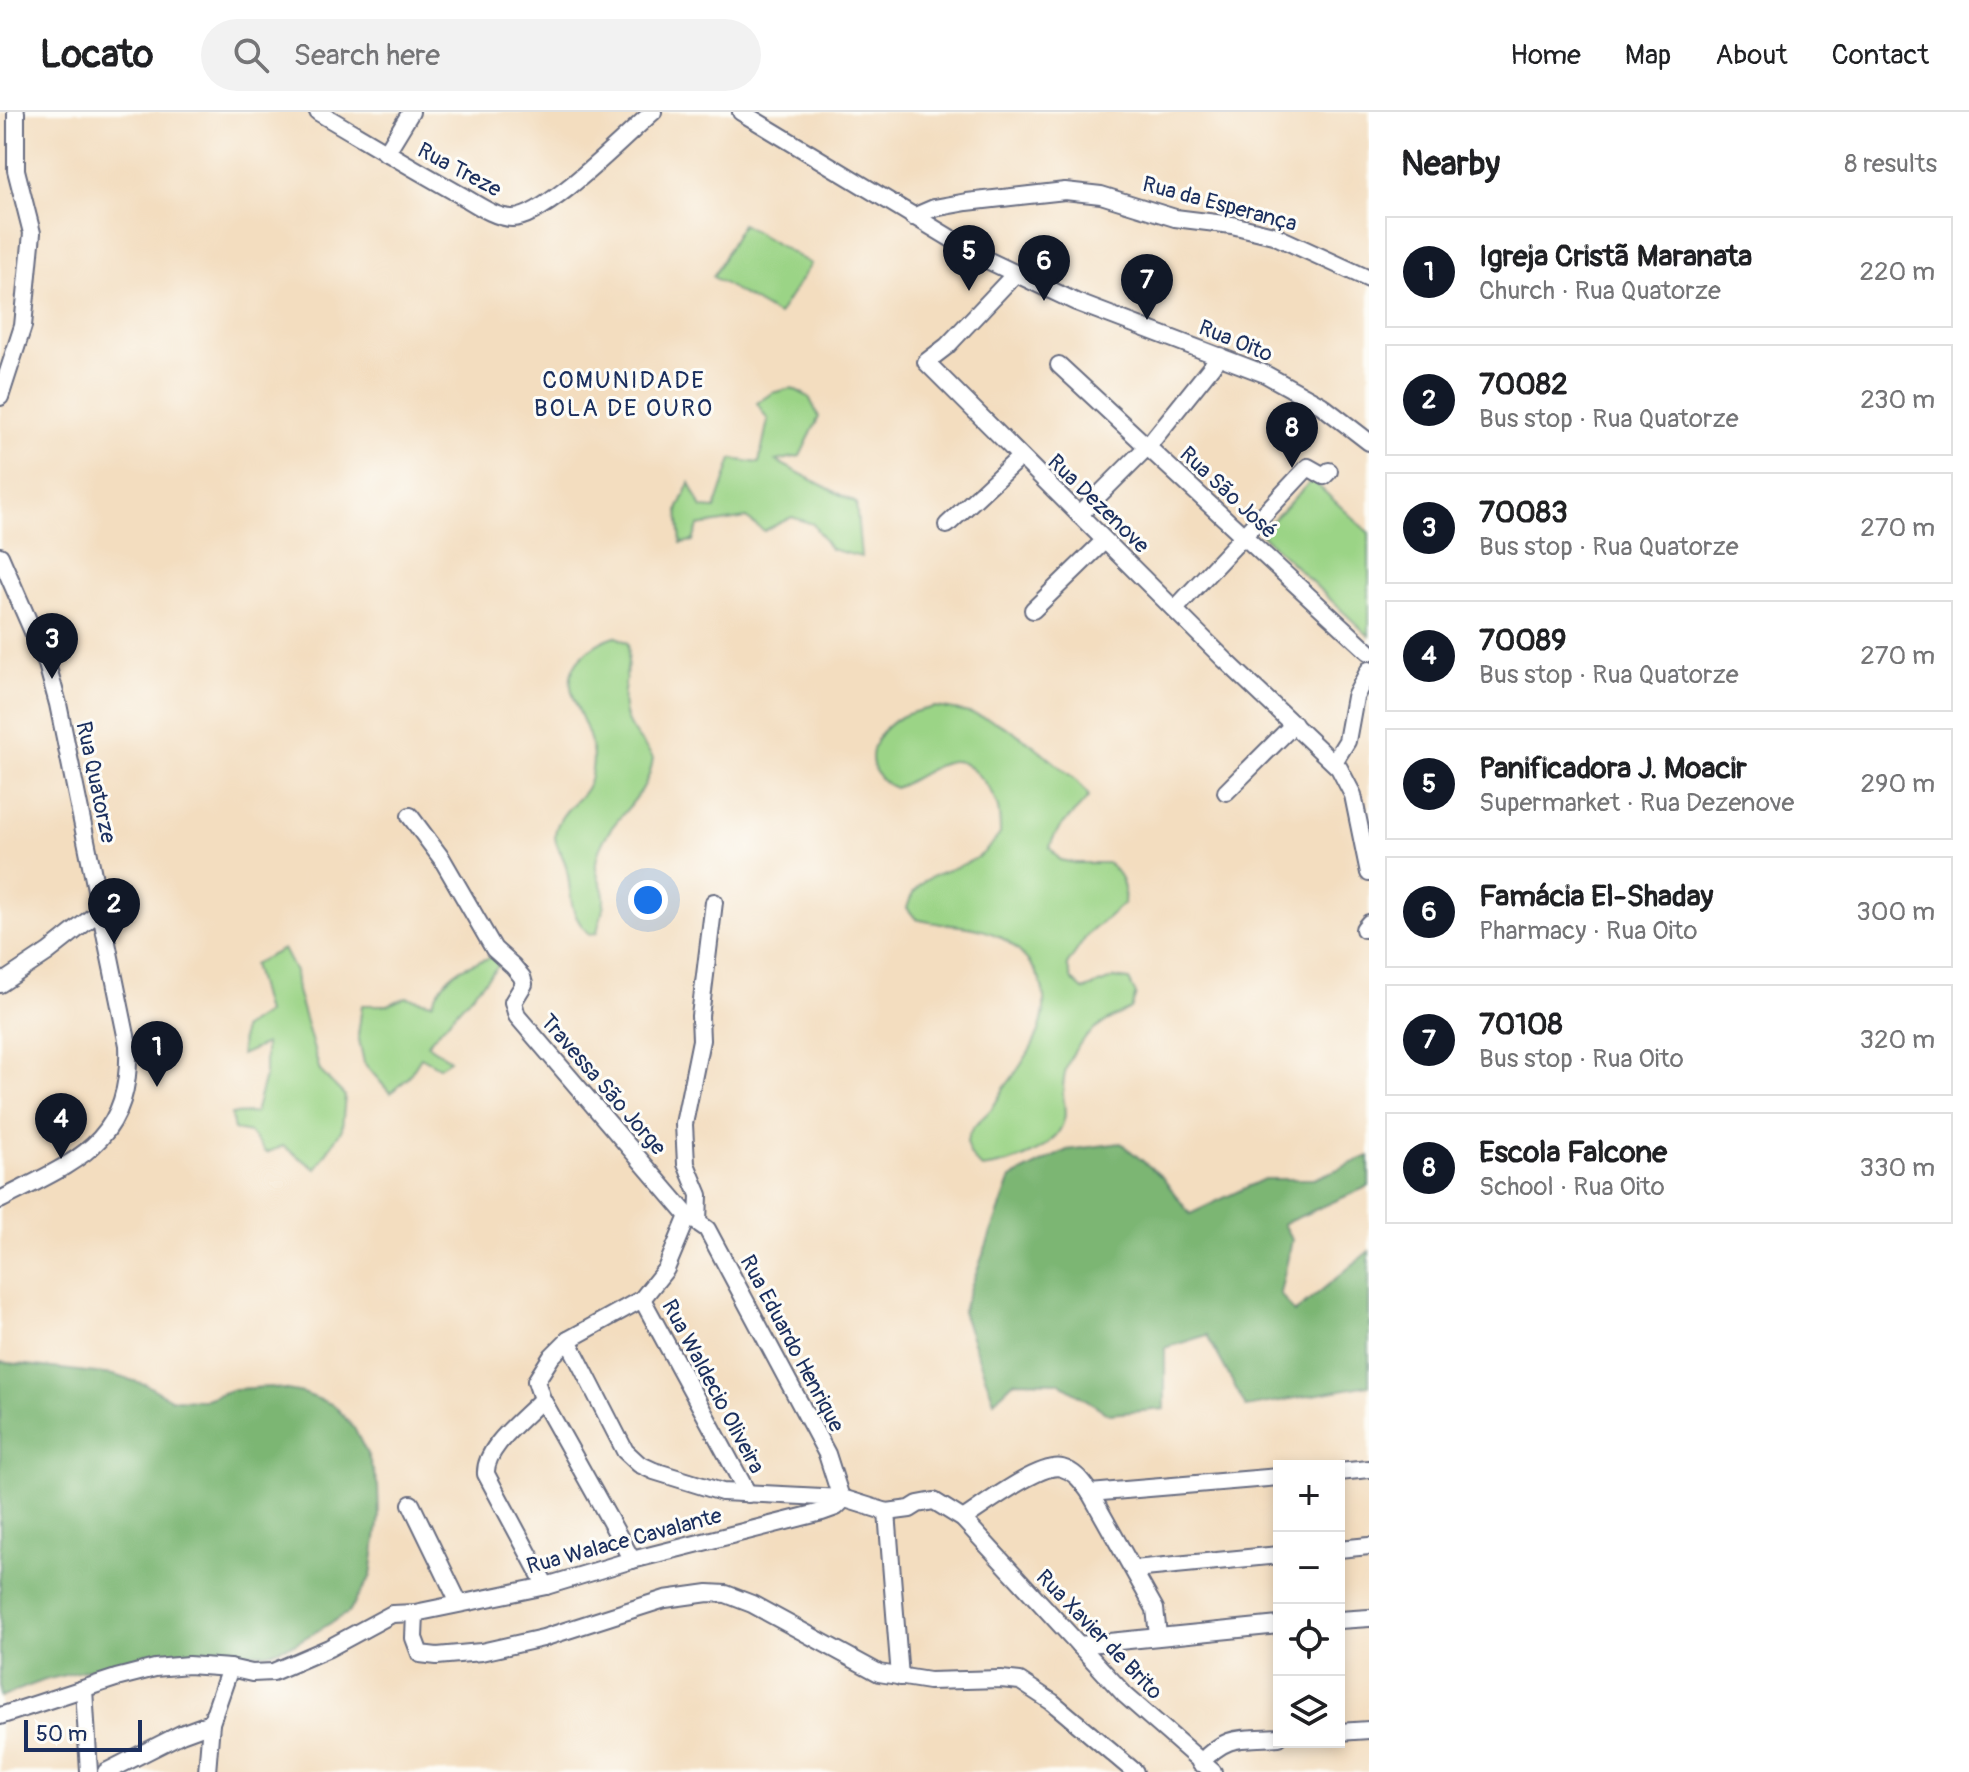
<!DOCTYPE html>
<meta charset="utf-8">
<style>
:root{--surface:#fff;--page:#f2f2f2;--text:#202124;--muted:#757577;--line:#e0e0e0;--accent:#111827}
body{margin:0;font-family:Pangolin,sans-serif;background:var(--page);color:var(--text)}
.controls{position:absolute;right:24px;bottom:24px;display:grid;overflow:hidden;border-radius:0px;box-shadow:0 4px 12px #0003}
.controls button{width:72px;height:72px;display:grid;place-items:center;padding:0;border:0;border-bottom:2px solid var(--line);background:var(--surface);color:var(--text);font:40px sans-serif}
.scale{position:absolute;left:24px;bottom:20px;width:118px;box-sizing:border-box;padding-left:8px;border:4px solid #1b2f5e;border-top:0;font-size:22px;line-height:28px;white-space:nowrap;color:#1b2f5e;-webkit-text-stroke:6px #fdfcf7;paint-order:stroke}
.you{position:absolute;left:648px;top:788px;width:28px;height:28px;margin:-20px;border:6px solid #fff;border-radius:50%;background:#1a73e8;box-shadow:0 0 0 12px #1a73e833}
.badge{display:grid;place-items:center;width:52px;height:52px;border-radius:50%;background:var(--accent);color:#fff;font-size:26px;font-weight:700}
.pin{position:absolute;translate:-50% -66px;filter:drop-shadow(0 2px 4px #0008)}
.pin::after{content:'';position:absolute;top:42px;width:28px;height:24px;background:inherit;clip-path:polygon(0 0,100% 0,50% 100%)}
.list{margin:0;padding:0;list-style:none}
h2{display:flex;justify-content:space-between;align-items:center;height:104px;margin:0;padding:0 32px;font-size:34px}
h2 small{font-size:26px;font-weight:400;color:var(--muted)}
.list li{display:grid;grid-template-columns:52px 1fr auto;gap:24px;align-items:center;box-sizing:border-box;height:112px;margin:0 16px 16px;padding:0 16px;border:2px solid var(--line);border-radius:0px}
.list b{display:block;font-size:30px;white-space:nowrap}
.list p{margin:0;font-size:26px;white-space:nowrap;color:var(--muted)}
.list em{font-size:26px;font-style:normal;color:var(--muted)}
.icon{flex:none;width:44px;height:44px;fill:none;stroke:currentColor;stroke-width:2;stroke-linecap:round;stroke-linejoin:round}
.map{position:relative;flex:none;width:1369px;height:1660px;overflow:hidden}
header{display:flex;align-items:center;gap:48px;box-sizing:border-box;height:112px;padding:0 40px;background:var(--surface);border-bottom:2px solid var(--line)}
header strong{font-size:38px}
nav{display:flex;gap:44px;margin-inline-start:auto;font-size:28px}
.search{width:560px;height:72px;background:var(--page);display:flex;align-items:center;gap:20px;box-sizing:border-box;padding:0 28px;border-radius:44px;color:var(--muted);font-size:30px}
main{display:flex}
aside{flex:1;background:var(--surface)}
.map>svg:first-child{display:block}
.green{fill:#9bd486;stroke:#5b8272;stroke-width:2}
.forest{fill:#7cb673;stroke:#4c7268;stroke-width:2}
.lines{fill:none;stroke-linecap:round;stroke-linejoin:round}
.minor-casing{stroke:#676c80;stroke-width:20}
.minor{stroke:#fff;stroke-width:16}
.labels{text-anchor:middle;stroke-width:6;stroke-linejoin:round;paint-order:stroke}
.street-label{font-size:22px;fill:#1b2f5e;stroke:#fdfcf7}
.neighbourhood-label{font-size:24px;letter-spacing:2px;fill:#1b2f5e;stroke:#fdfcf7}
</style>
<header>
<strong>Locato</strong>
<div class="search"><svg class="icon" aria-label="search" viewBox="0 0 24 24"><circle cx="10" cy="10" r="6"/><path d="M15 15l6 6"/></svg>Search here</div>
<nav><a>Home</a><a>Map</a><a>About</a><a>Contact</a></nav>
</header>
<main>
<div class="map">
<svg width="1369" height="1660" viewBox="0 0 1369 1660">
<rect width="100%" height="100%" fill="#fdfcf7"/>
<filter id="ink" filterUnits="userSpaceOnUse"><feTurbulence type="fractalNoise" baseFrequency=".0125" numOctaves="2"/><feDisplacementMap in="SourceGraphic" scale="16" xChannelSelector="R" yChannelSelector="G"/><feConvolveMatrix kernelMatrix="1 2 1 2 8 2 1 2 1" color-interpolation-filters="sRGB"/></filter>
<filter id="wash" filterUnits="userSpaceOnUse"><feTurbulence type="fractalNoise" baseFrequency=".006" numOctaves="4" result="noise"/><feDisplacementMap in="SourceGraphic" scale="32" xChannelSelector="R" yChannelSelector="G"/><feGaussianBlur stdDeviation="1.8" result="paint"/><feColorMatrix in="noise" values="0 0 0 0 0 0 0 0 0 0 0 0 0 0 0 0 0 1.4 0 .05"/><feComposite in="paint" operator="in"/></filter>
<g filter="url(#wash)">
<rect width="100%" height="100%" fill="#f3ddbf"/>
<g class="green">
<polygon points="742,112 811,152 778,203 713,165"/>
<polygon points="792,276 809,285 819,305 800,344 776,349 856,391 861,445 830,437 813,412 792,405 764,419 746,406 698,414 693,429 681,431 678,398 690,371 702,396 715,397 732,347 759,351 768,308 757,291 772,281"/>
<polygon points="1312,368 1369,421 1369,524 1260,421"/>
<path d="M615 524 628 531C632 556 617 584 627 608 632 622 645 633 653 646 648 688 613 703 600 736 590 762 601 763 604 784 605 797 599 809 597 821L589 822C566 799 573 782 566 754 561 736 548 729 560 708 572 687 589 685 592 657 594 646 592 632 588 621 579 594 556 567 584 542 594 533 602 528 615 524Z"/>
<path d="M935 595C985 601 1010 613 1048 645 1063 658 1078 667 1089 684 1076 703 1055 713 1050 736L1060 748 1075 751H1108C1122 763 1126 773 1124 791L1088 822 1067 853 1072 868 1083 878 1114 866 1129 868 1136 882 1131 897C1096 911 1064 936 1063 977 1062 987 1067 998 1064 1008 1055 1040 1011 1052 982 1056 975 1049 967 1042 967 1030 968 1016 984 1006 992 996 997 990 1000 982 1005 975 1033 939 1064 891 1028 849 1019 839 1012 831 1000 825 974 811 944 815 916 807L907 796C917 758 949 763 978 745 987 739 994 730 1000 722 1000 712 1000 699 996 690 990 675 969 647 952 649 937 650 912 670 895 676 857 659 871 619 903 604 913 599 924 598 935 595Z"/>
<polygon points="283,837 295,860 297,879 320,959 345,984 342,1017 316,1057 283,1034 266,1041 250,1021 234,1018 231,1002 255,1001 265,964 265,932 241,943 242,917 266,901 253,852"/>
<path d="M492 845 499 853 427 932 450 948 439 955 421 945 407 967 390 981 364 951 358 923 362 893H388L406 885 432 891C447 860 460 855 492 845Z"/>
</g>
<g class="forest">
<polygon points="1121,1031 1162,1065 1190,1102 1264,1067 1314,1067 1369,1044 1369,1074 1283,1112 1292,1128 1280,1181 1294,1201 1369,1139 1369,1273 1246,1295 1207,1223 1165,1236 1165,1297 1109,1302 1058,1270 1015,1269 994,1289 962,1200 1011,1066 1067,1038"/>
<polygon points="0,1250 113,1263 145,1272 171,1287 203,1288 234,1277 271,1275 303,1281 334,1293 354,1316 368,1344 378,1374 379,1405 371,1464 348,1501 294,1532 266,1541 142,1544 45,1568 0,1585"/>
</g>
</g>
<g filter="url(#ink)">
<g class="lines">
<defs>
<g id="minor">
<path d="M318 0C364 27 410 55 457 81 472 89 494 106 512 106 545 107 626 23 653 0"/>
<polyline points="741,0 985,147 1076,190 1265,262 1321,293 1369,330"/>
<polyline points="386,41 411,0"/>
<polyline points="913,105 934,96 967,90 1065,79 1101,83 1175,106 1232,113 1273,123 1369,167"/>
<polyline points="1016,161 947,234 926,250 1225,548 1339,656 1353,683 1369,761"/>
<polyline points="1059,253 1369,540"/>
<polyline points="0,285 23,214 32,121 16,58 16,0"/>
<polyline points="1079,403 1148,334 1220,244"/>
<polyline points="947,413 1020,345"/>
<path d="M0 444 47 552 58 592 128 933C132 1031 76 1049 0 1088"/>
<polyline points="1176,496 1308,355 1324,364 1329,359"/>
<polyline points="1033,498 1104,429"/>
<polyline points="1334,650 1347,629 1355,585 1369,558"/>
<polyline points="1226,680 1294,612"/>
<polyline points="1364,817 1369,811"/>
<polyline points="0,872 48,840 100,799"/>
<polyline points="698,1110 699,1083 686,1052 684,1012 701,928 700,904 714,790"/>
<polyline points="642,1187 748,1382"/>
<polyline points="568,1228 625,1339 639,1352 654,1359 722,1380 842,1386 887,1400 910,1397 918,1392 934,1389 963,1407 1125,1583 1213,1660"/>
<path d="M542 1287C525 1306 484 1335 486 1362L546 1474"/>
<polyline points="1339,1360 1369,1357"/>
<polyline points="1090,1381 1279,1365"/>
<polyline points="411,1392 459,1491"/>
<polyline points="887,1400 900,1565"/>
<path d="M963 1407C983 1394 1041 1350 1062 1356 1076 1360 1082 1370 1090 1381L1155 1497 1158 1523"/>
<polyline points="1339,1437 1369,1434"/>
<polyline points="632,1448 542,1287 536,1269 552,1244 568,1228 642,1187 666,1157 688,1104"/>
<polyline points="1134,1457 1279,1443"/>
<polyline points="415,1501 414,1526 420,1542 437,1544 481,1540 543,1526 665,1487 708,1481 726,1482 752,1492 879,1561 929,1569 1001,1567 1020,1569 1052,1590 1135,1660"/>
<polyline points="1339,1508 1369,1506"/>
<polyline points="1079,1533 1279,1513"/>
<polyline points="84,1577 89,1660"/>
<polyline points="0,1604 116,1566 155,1556 188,1553 230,1556 252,1561 273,1560 329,1536 392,1502 415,1501 546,1474 632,1448 822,1400 836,1395 842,1389 827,1342 707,1117 688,1104 517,904 513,890 524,872 522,865 513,854 494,837 442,747 410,704"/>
<polyline points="1339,1620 1369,1618"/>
<path d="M1200 1651C1229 1621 1240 1628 1279 1625"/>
<polyline points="106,1660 181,1622 211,1611"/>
<polyline points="207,1660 211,1611 230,1556"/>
</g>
</defs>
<use href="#minor" class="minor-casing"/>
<use href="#minor" class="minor"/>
</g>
</g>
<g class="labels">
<g class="street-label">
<text transform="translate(460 57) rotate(28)" y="8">Rua Treze</text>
<text transform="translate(1220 91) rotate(15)" y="8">Rua da Esperança</text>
<text transform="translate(1236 228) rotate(22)" y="8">Rua Oito</text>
<text transform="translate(1229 380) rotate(43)" y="8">Rua São José</text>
<text transform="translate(1099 391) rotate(44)" y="8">Rua Dezenove</text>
<text transform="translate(97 670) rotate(78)" y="8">Rua Quatorze</text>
<text transform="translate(604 972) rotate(49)" y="8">Travessa São Jorge</text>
<text transform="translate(793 1231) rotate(62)" y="8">Rua Eduardo Henrique</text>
<text transform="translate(714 1274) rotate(62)" y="8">Rua Waldecio Oliveira</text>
<text transform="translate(624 1428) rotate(-15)" y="8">Rua Walace Cavalante</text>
<text transform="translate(1100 1522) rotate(46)" y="8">Rua Xavier de Brito</text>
</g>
<g class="neighbourhood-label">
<text x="624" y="276">COMUNIDADE<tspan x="624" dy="28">BOLA DE OURO</tspan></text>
</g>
</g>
</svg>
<div class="controls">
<button>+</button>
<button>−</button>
<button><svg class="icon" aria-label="locate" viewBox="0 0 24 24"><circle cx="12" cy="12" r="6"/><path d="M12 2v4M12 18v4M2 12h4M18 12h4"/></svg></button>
<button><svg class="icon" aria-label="layers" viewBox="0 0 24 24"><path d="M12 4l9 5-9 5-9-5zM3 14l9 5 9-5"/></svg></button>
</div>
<div class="scale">50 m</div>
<div class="you"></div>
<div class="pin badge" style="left:157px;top:975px">1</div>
<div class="pin badge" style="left:114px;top:832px">2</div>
<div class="pin badge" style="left:52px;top:567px">3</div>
<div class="pin badge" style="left:61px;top:1047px">4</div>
<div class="pin badge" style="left:969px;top:179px">5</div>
<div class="pin badge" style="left:1044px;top:189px">6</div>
<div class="pin badge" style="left:1147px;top:208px">7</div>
<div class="pin badge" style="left:1292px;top:356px">8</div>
</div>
<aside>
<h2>Nearby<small>8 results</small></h2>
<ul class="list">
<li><span class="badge">1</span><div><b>Igreja Cristã Maranata</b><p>Church · Rua Quatorze</p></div><em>220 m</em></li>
<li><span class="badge">2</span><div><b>70082</b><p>Bus stop · Rua Quatorze</p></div><em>230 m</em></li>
<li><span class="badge">3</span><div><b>70083</b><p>Bus stop · Rua Quatorze</p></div><em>270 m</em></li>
<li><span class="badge">4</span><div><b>70089</b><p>Bus stop · Rua Quatorze</p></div><em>270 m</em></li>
<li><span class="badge">5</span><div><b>Panificadora J. Moacir</b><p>Supermarket · Rua Dezenove</p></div><em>290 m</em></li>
<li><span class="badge">6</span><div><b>Famácia El-Shaday</b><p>Pharmacy · Rua Oito</p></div><em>300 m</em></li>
<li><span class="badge">7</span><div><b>70108</b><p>Bus stop · Rua Oito</p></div><em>320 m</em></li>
<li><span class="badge">8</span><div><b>Escola Falcone</b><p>School · Rua Oito</p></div><em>330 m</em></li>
</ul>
</aside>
</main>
